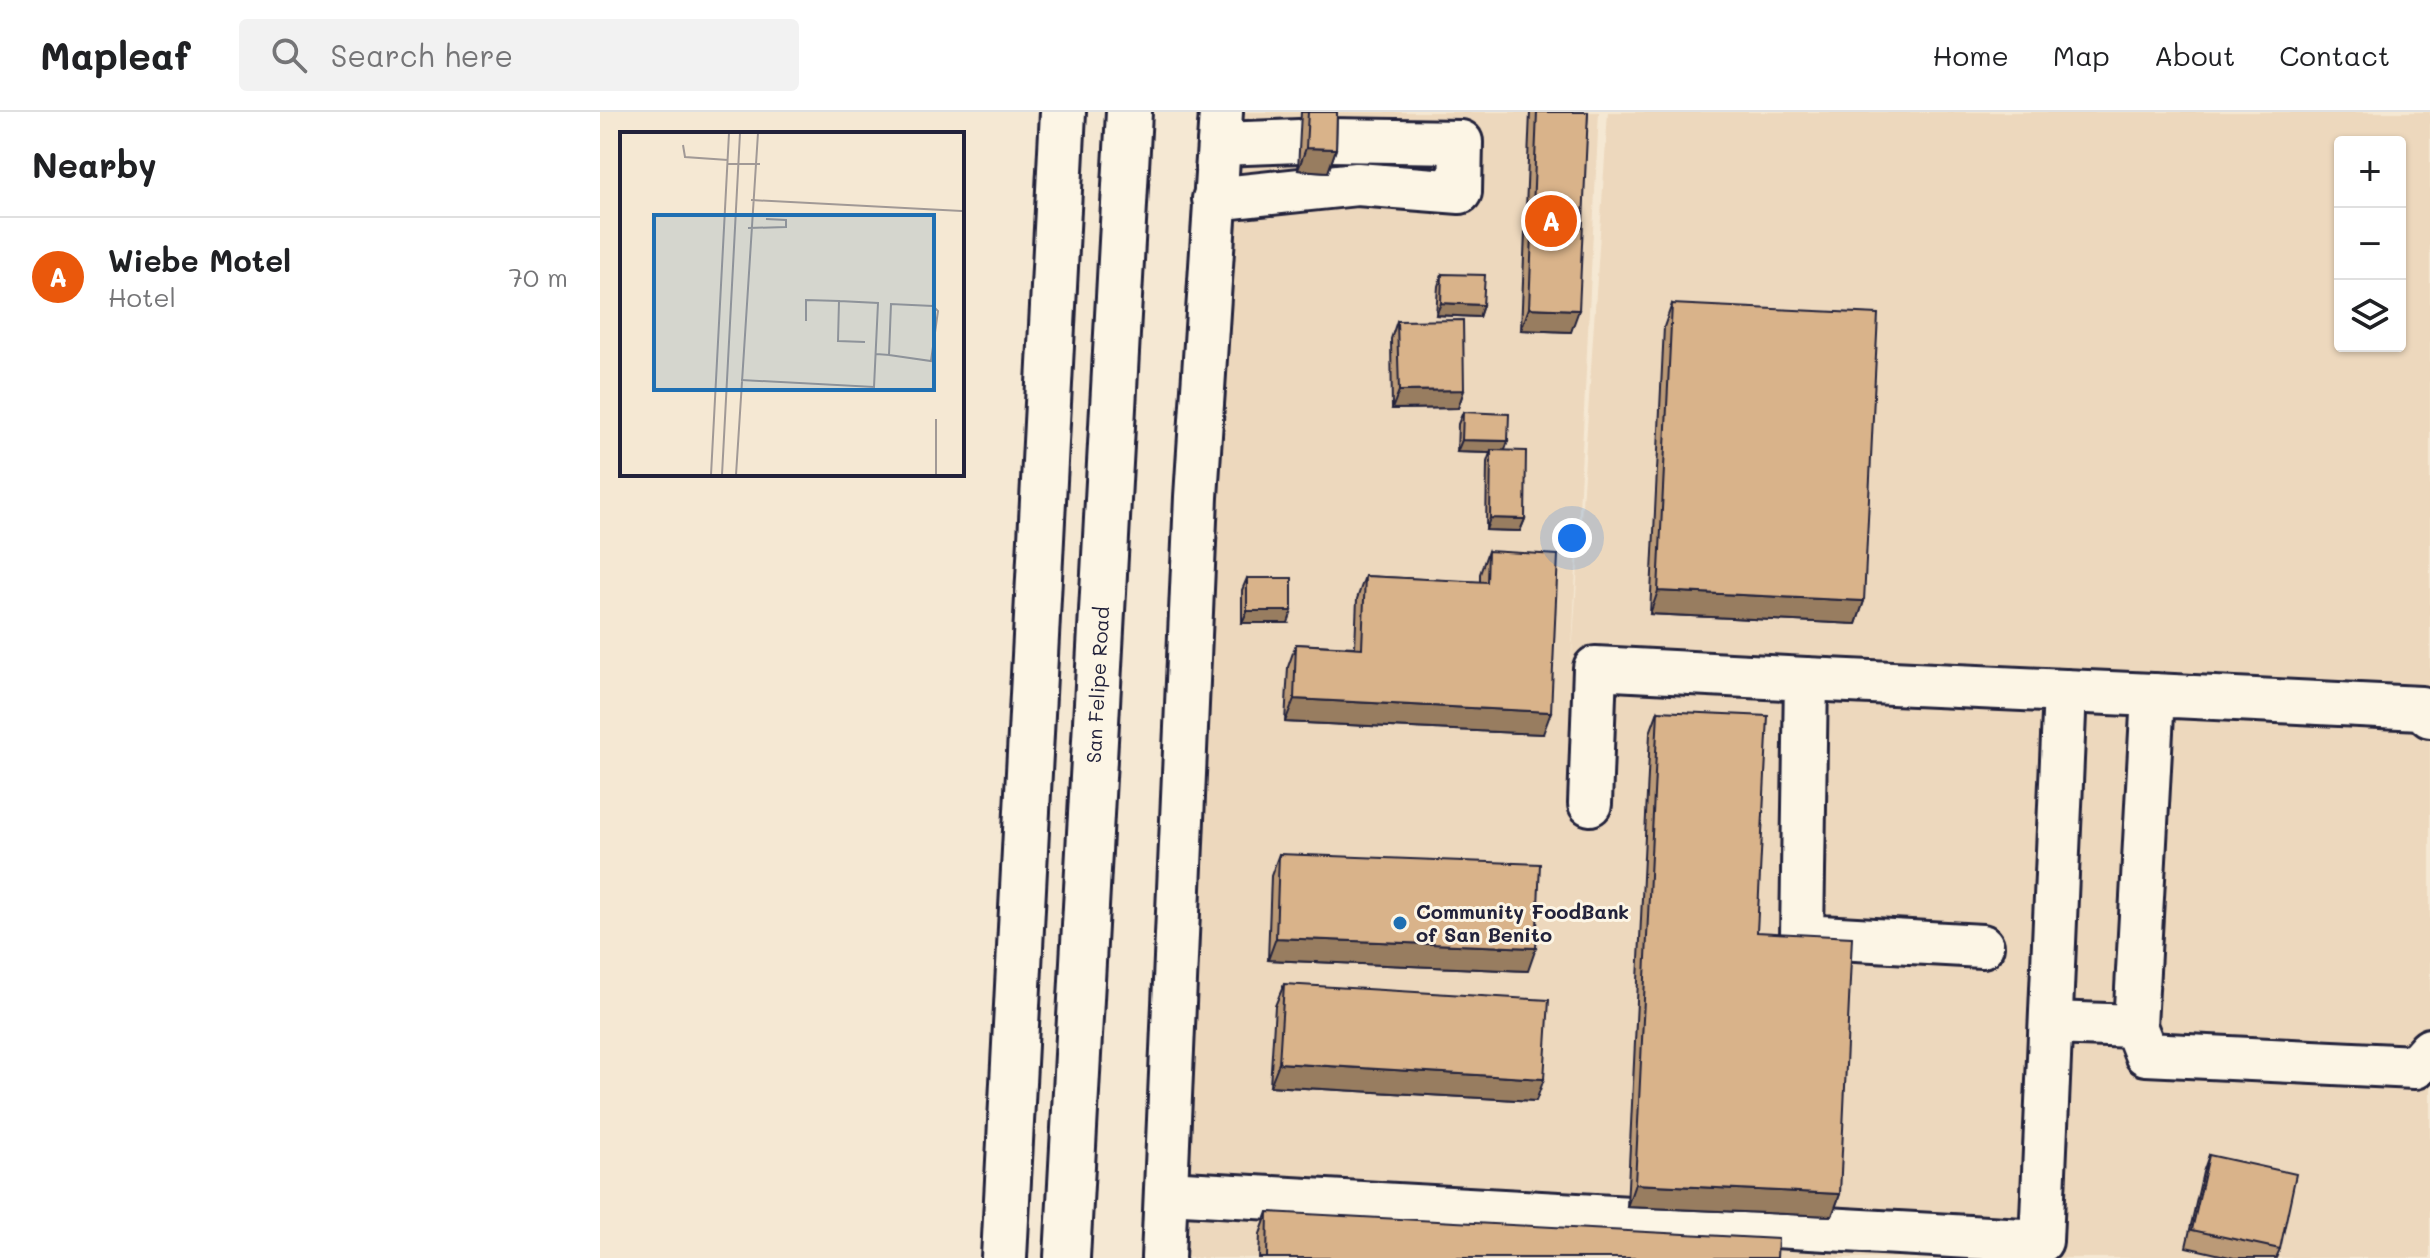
<!DOCTYPE html>
<meta charset="utf-8">
<style>
:root{--surface:#fff;--page:#f2f2f2;--text:#202124;--muted:#757577;--line:#e0e0e0;--accent:#ea580c}
body{margin:0;font-family:Mali,sans-serif;background:var(--page);color:var(--text)}
.controls{position:absolute;right:24px;top:24px;display:grid;overflow:hidden;border-radius:8px;box-shadow:0 2px 6px #0004}
.controls button{width:72px;height:72px;display:grid;place-items:center;padding:0;border:0;border-bottom:2px solid var(--line);background:var(--surface);color:var(--text);font:40px sans-serif}
.you{position:absolute;left:972px;top:426px;width:28px;height:28px;margin:-20px;border:6px solid #fff;border-radius:50%;background:#1a73e8;box-shadow:0 0 0 12px #1a73e833}
.badge{display:grid;place-items:center;width:52px;height:52px;border-radius:50%;background:var(--accent);color:#fff;font-size:26px;font-weight:700}
.pin{position:absolute;translate:-50% -50%;border:4px solid #fff;box-shadow:0 2px 8px #0006}
.list{margin:0;padding:0;list-style:none}
h2{display:flex;justify-content:space-between;align-items:center;height:104px;margin:0;padding:0 32px;font-size:34px}
h2 small{font-size:26px;font-weight:400;color:var(--muted)}
.list li{display:grid;grid-template-columns:52px 1fr auto;gap:24px;align-items:center;box-sizing:border-box;height:120px;padding:0 32px;border-top:2px solid var(--line)}
.list b{display:block;font-size:30px;white-space:nowrap}
.list p{margin:0;font-size:26px;white-space:nowrap;color:var(--muted)}
.list em{font-size:26px;font-style:normal;color:var(--muted)}
.icon{flex:none;width:44px;height:44px;fill:none;stroke:currentColor;stroke-width:2;stroke-linecap:round;stroke-linejoin:round}
.map{position:relative;flex:none;width:1830px;height:1146px;overflow:hidden}
header{display:flex;align-items:center;gap:48px;box-sizing:border-box;height:112px;padding:0 40px;background:var(--surface);border-bottom:2px solid var(--line)}
header strong{font-size:38px}
nav{display:flex;gap:44px;margin-inline-start:auto;font-size:28px}
.search{width:560px;height:72px;background:var(--page);display:flex;align-items:center;gap:20px;box-sizing:border-box;padding:0 28px;border-radius:8px;color:var(--muted);font-size:30px}
main{display:flex}
aside{flex:1;background:var(--surface)}
.map>svg:first-child{display:block}
.built{fill:#edd8bd;fill-rule:evenodd}
.lines{fill:none;stroke-linecap:round;stroke-linejoin:round}
.minor-casing{stroke:#22223b;stroke-width:48}
.major-casing{stroke:#22223b;stroke-width:50}
.minor{stroke:#fcf5e5;stroke-width:42}
.major{stroke:#fcf5e5;stroke-width:44}
.wall{fill:#bb9a77;stroke:#22223b;stroke-width:2}
.shaded-wall{fill:#987d61;stroke:#22223b;stroke-width:2}
.building{fill:#d9b38a;stroke:#22223b;stroke-width:2}
.poi-dot{fill:#1f6fb2;stroke:#fcf5e5;stroke-width:3}
.labels{text-anchor:middle;stroke-width:6;stroke-linejoin:round;paint-order:stroke}
.street-label{font-size:20px;fill:#22223b;stroke:#fcf5e5}
.poi-label{font-size:20px;font-weight:bold;fill:#22223b;stroke:#fcf5e5;text-anchor:start}
.inset-road{fill:none;stroke:#a19996;stroke-width:2}
.view{fill:#1f6fb2;fill-opacity:0.15;stroke:#1f6fb2;stroke-width:4}
.inset-edge{fill:none;stroke:#22223b;stroke-width:4}
</style>
<header>
<strong>Mapleaf</strong>
<div class="search"><svg class="icon" aria-label="search" viewBox="0 0 24 24"><circle cx="10" cy="10" r="6"/><path d="M15 15l6 6"/></svg>Search here</div>
<nav><a>Home</a><a>Map</a><a>About</a><a>Contact</a></nav>
</header>
<main>
<aside>
<h2>Nearby<small></small></h2>
<ul class="list">
<li><span class="badge">A</span><div><b>Wiebe Motel</b><p>Hotel</p></div><em>70 m</em></li>
</ul>
</aside>
<div class="map">
<svg width="1830" height="1146" viewBox="0 0 1830 1146">
<rect width="100%" height="100%" fill="#f5e8d3"/>
<filter id="ink" filterUnits="userSpaceOnUse"><feTurbulence type="fractalNoise" baseFrequency=".0125" numOctaves="2"/><feDisplacementMap in="SourceGraphic" scale="16" xChannelSelector="R" yChannelSelector="G"/><feConvolveMatrix kernelMatrix="1 2 1 2 8 2 1 2 1" color-interpolation-filters="sRGB"/></filter>
<g filter="url(#ink)">
<path class="built" d="M617 0H999L971 558 1008 0H1830V1146H563ZM1740 30H1800V234H1740Z"/>
<g class="lines">
<defs>
<g id="minor">
<polyline points="619,32 699,29"/>
<polyline points="614,87 757,72 860,80 861,30 729,28"/>
<polyline points="1465,579 1553,583"/>
<polyline points="1830,604 1821,596 1553,583 1535,914 1546,942 1815,955 1830,938"/>
<polyline points="990,692 995,556 1206,567 1202,824 1382,834"/>
<polyline points="1451,911 1535,914"/>
<polyline points="566,1080 1441,1129 1465,579 1206,567"/>
<polyline points="563,1146 596,385 621,0"/>
</g>
<g id="major">
<polyline points="404,1146 463,0"/>
<path id="s1" d="M467 1146 529 0"/>
</g>
</defs>
<use href="#minor" class="minor-casing"/>
<use href="#major" class="major-casing"/>
<use href="#minor" class="minor"/>
<use href="#major" class="major"/>
</g>
<g class="wall">
<polygon points="701,0 737,0 736,37 728,60 698,58"/>
<polygon points="930,0 988,0 971,220 921,218"/>
<polygon points="842,162 883,193 879,205 836,203 838,174"/>
<polygon points="1072,192 1264,489 1256,512 1050,502 1064,215"/>
<polygon points="797,209 864,278 858,296 792,297 791,227"/>
<polygon points="863,300 905,338 925,407 920,419 886,418 887,350 890,341 857,340 858,312"/>
<polygon points="888,439 943,622 685,610 688,555 696,532 755,535 757,487 765,464 880,470 880,462"/>
<polygon points="647,466 688,511 642,511 642,478"/>
<polygon points="1058,599 1157,820 1240,1082 1232,1104 1027,1095 1050,621"/>
<polygon points="679,742 928,859 668,848 671,764"/>
<polygon points="684,872 936,989 670,974 675,894"/>
<polygon points="1609,1043 1680,1137 1676,1146 1634,1146 1586,1135 1603,1060"/>
<polygon points="668,1100 1177,1146 659,1146 660,1122"/>
</g>
<g class="shaded-wall">
<polygon points="706,36 736,37 728,60 698,58"/>
<polygon points="841,191 883,193 879,205 836,203"/>
<polygon points="929,196 979,198 971,220 921,218"/>
<polygon points="864,278 858,296 792,297 799,279"/>
<polygon points="862,328 908,329 904,341 891,338 890,341 857,340"/>
<polygon points="890,406 925,407 920,419 886,418"/>
<polygon points="1058,479 1264,489 1256,512 1050,502"/>
<polygon points="647,499 692,499 688,511 642,511"/>
<polygon points="694,587 951,600 943,622 685,610"/>
<polygon points="676,826 936,836 928,859 668,848"/>
<polygon points="679,951 944,967 936,989 670,974"/>
<polygon points="1035,1072 1240,1082 1232,1104 1027,1095"/>
</g>
<g class="building">
<polygon points="708,0 737,0 736,37 706,36"/>
<polygon points="937,0 988,0 979,198 929,196"/>
<polygon points="842,162 885,163 883,193 841,191"/>
<polygon points="1072,192 1278,202 1264,489 1058,479"/>
<polygon points="863,208 864,278 799,279 797,209"/>
<polygon points="863,300 909,302 908,329 862,328"/>
<polygon points="891,338 926,339 925,407 890,406"/>
<polygon points="888,439 958,443 951,600 694,587 696,532 762,536 765,464 887,470"/>
<rect x="647" y="466" width="45" height="33"/>
<polygon points="1058,599 1168,604 1157,820 1252,825 1240,1082 1035,1072"/>
<polygon points="679,742 940,752 936,836 676,826"/>
<polygon points="684,872 949,888 944,967 679,951"/>
<polygon points="1609,1043 1696,1062 1680,1137 1592,1118"/>
<polygon points="668,1100 1178,1127 1177,1146 667,1146"/>
</g>
</g>
<circle class="poi-dot" cx="800" cy="811" r="8"/>
<g class="labels">
<g class="street-label">
<text dy="7" stroke="none"><textPath href="#s1" startOffset="574">San Felipe Road</textPath></text>
</g>
<g class="poi-label">
<text x="816" y="807">Community FoodBank<tspan x="816" dy="23">of San Benito</tspan></text>
</g>
</g>
<g transform="translate(20 20)">
<rect width="344" height="344" fill="#f5e8d3"/>
<path class="inset-road" d="M63 13 65 25 108 28M107 32H140M131 68 342 79M128 96 166 95V88L146 87M186 189V168L219 169 218 209 245 210M256 222 269 223 271 172 313 174 318 179 311 229 269 223M121 248 254 255 258 171 219 169M91 343 109 1M102 343 120 1M116 343 138 1M316 343V287"/>
<path class="view" d="M34 83H314V258H34Z"/>
<rect width="344" height="344" class="inset-edge"/>
</g>
</svg>
<div class="controls">
<button>+</button>
<button>−</button>
<button><svg class="icon" aria-label="layers" viewBox="0 0 24 24"><path d="M12 4l9 5-9 5-9-5zM3 14l9 5 9-5"/></svg></button>
</div>
<div class="you"></div>
<div class="pin badge" style="left:951px;top:109px">A</div>
</div>
</main>
